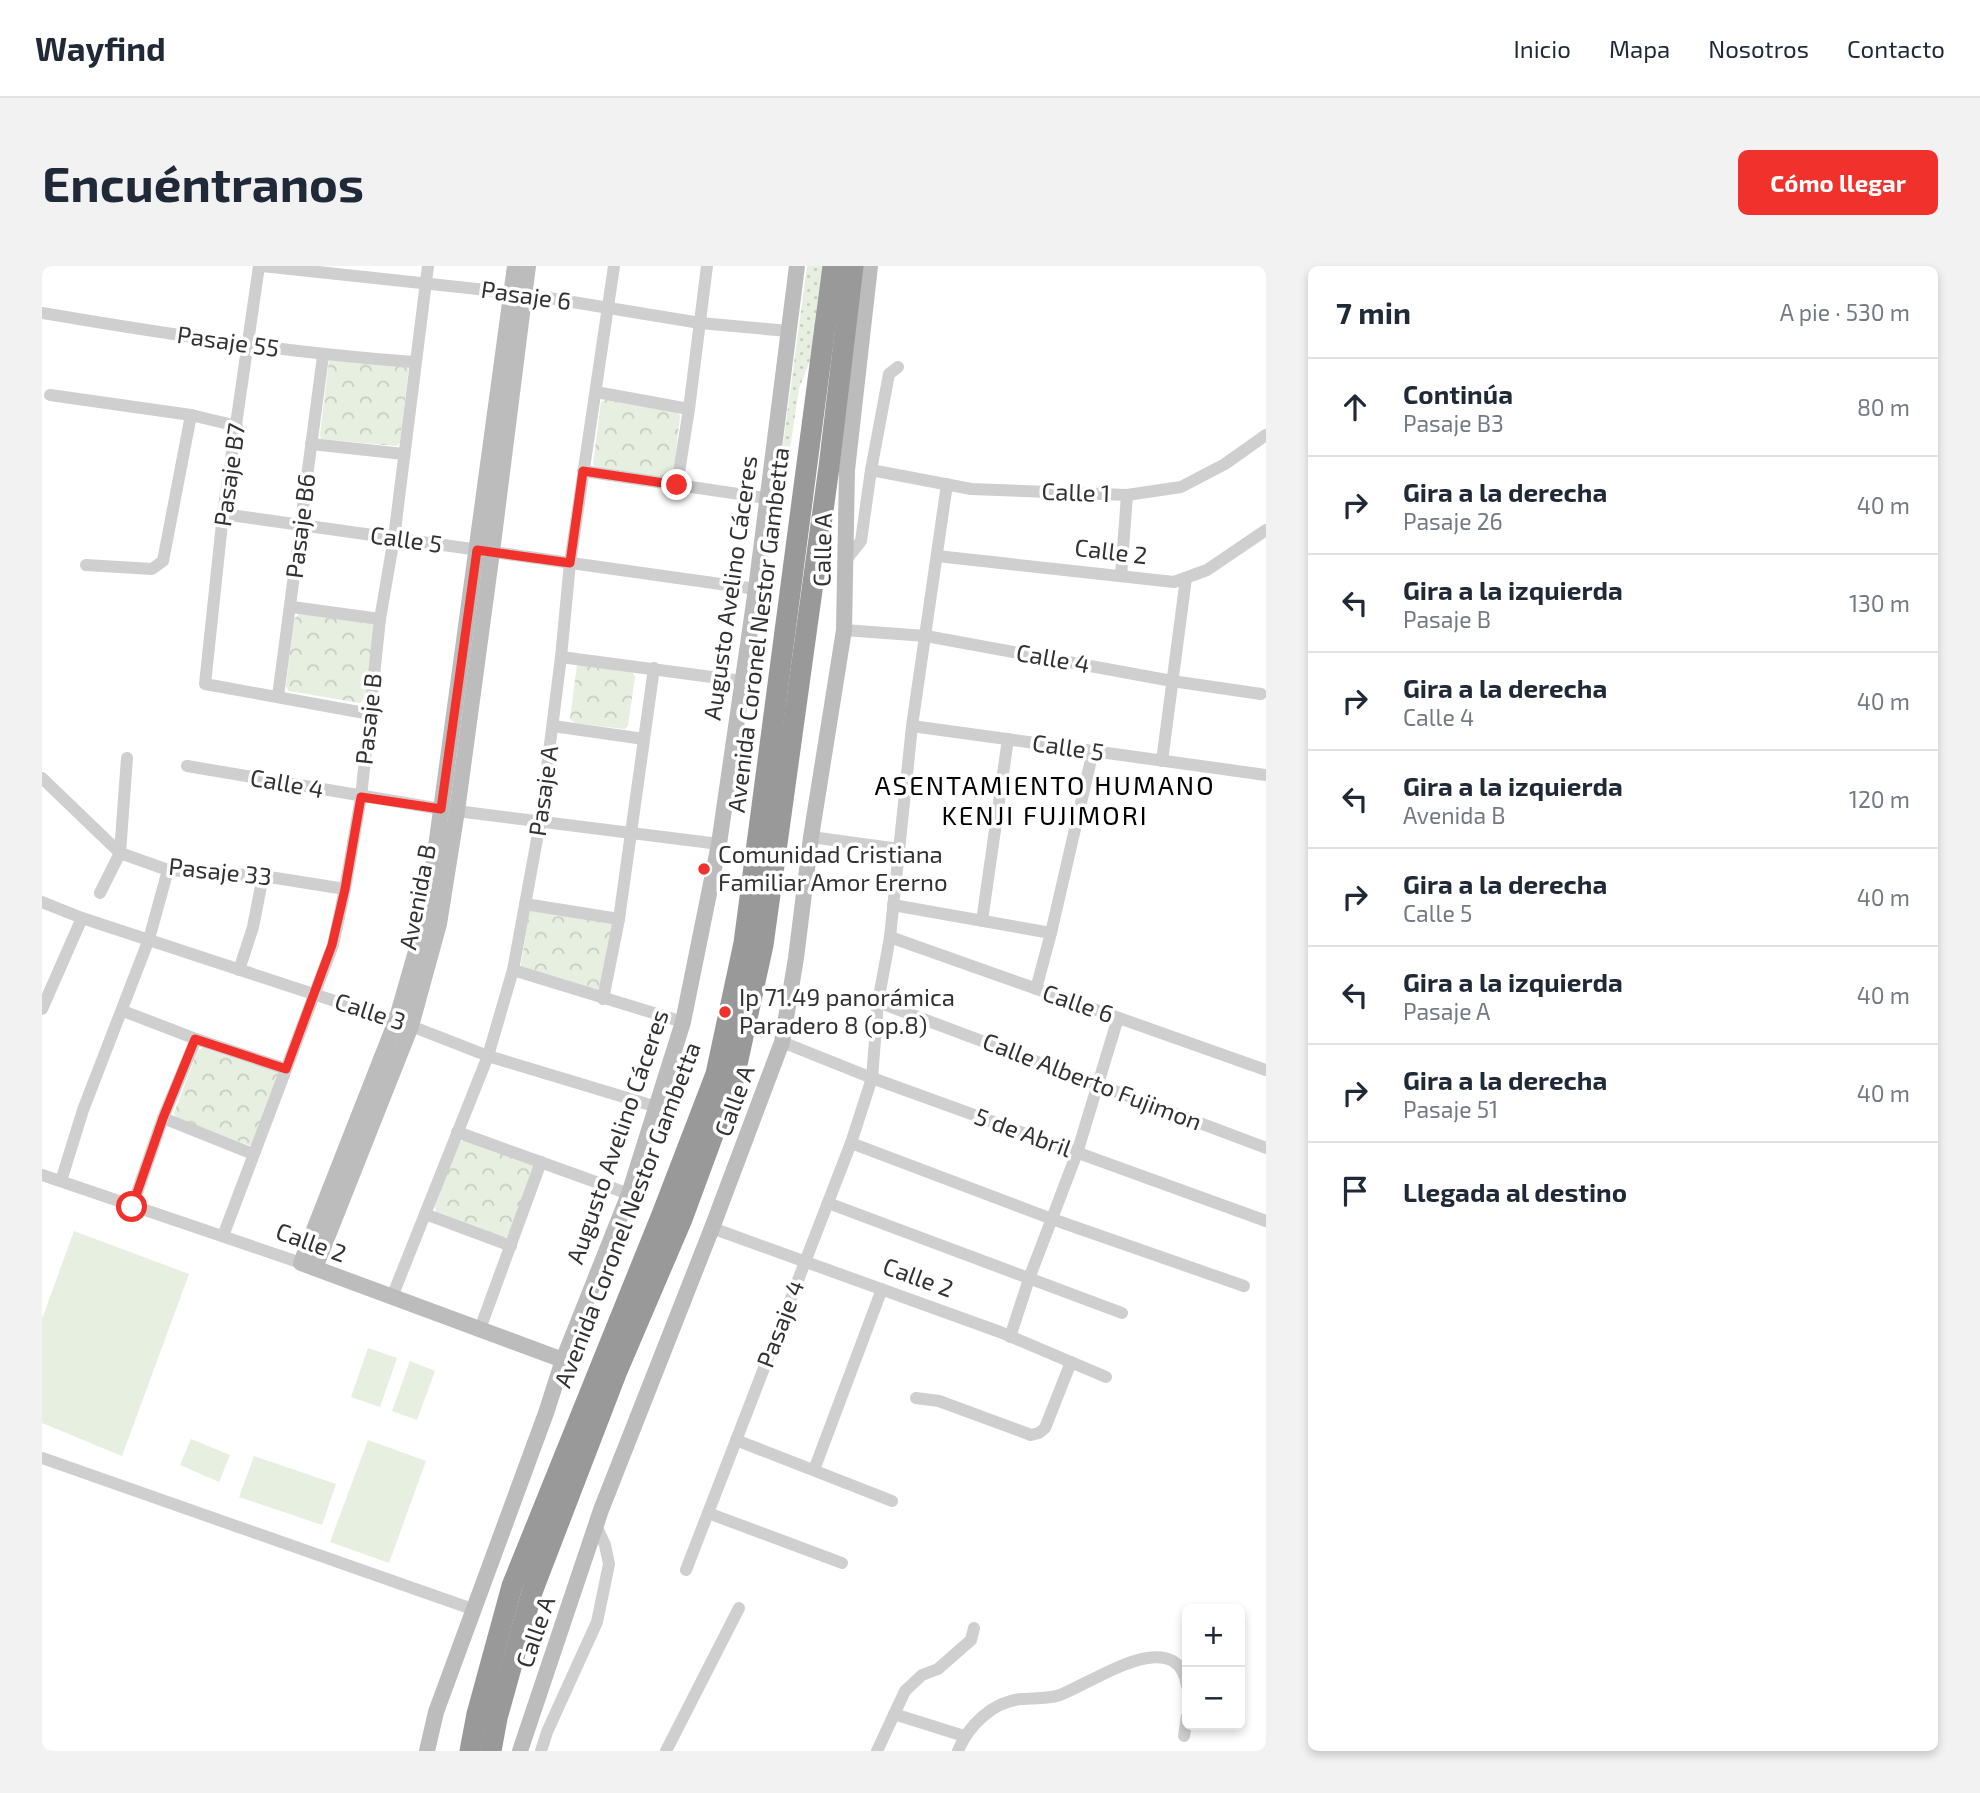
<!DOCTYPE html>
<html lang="es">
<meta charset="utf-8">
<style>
:root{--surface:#fff;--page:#f2f2f3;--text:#1f2937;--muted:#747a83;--line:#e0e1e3;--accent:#f1312b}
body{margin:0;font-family:"Exo 2",sans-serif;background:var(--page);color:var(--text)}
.controls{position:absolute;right:21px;bottom:21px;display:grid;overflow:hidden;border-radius:10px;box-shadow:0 4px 10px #0003}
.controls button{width:63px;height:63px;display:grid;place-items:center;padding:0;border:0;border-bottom:2px solid var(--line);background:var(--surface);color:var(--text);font:35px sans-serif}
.stop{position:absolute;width:21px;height:21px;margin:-16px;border:5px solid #f1312b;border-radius:50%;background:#fff}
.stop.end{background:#f1312b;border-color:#fff;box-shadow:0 2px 7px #0008}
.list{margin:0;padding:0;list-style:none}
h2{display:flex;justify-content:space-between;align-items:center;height:91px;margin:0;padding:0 28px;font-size:30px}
h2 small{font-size:23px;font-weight:400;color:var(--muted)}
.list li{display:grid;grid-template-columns:46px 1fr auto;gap:21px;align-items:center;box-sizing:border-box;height:98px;padding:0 28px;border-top:2px solid var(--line)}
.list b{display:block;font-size:26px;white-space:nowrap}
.list p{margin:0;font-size:23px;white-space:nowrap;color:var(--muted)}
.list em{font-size:23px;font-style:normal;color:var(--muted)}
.icon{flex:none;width:38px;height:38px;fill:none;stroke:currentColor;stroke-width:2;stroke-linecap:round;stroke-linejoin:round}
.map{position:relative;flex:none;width:1224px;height:1485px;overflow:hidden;border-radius:10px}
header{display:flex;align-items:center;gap:42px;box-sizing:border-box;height:98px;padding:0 35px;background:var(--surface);border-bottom:2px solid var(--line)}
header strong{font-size:33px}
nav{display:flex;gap:38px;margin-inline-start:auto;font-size:24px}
.intro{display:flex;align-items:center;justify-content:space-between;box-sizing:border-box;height:168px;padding:0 42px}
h1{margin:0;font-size:49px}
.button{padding:18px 32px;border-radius:10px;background:var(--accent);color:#fff;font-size:24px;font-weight:700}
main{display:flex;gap:42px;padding:0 42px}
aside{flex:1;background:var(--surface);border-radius:10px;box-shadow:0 4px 10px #0003}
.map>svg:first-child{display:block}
.grass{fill:url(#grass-dots)}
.forest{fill:url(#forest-crowns)}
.pitch{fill:#e6efe0}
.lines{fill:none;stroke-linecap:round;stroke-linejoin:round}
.street{stroke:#cfcfcf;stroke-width:12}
.secondary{stroke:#bcbcbc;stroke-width:16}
.highway{stroke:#999;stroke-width:21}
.route{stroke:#f1312b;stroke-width:9}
.poi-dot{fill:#f1312b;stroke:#fff;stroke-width:2.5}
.labels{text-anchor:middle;stroke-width:7;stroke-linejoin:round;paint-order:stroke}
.street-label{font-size:24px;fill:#323232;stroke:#fff}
.poi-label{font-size:24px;fill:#323232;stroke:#fff;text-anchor:start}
.neighbourhood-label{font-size:26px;letter-spacing:2px;fill:#000;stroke:#fff}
</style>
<header>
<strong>Wayfind</strong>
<nav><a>Inicio</a><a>Mapa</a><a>Nosotros</a><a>Contacto</a></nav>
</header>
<div class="intro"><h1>Encuéntranos</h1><a class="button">Cómo llegar</a></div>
<main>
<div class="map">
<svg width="1224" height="1485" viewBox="0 0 1224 1485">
<defs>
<pattern id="grass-dots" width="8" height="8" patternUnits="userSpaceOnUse" patternTransform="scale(1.75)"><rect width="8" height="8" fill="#e6efe0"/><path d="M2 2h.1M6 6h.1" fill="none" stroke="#c6cdc1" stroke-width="1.8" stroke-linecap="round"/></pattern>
<pattern id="forest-crowns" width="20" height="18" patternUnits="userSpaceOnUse" patternTransform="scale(1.75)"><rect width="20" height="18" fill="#e6efe0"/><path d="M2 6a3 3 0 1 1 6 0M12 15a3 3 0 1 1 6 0" fill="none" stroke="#c6cdc1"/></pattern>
</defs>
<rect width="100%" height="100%" fill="#fff"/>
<polygon class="grass" points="765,0 782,0 770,89 757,123 743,216 736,216"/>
<g class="forest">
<polygon points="287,94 367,100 358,177 354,180 279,173 278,169"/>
<polygon points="565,133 636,146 638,150 631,212 554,203 551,198 559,136"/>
<polygon points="259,346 325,354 333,360 323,433 318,437 247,425 244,420 252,353"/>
<polygon points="535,398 590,405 593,411 586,460 582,463 533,457 528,453"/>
<polygon points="488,643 569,657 571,661 558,726 478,704"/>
<polygon points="161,782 235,806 237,811 209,880 134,852 132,847 156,784"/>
<polygon points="422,874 492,899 468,970 460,972 394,946 393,940 415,877"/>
</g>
<g class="pitch">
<polygon points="32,965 147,1008 80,1190 0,1157 0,1053"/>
<polygon points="326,1082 355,1092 338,1141 309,1131"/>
<polygon points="368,1095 393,1105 375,1154 350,1145"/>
<polygon points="149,1173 188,1189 177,1216 138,1199"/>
<polygon points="326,1174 384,1195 347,1297 288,1276"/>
<polygon points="212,1190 294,1218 280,1259 197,1231"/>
</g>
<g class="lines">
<g class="street">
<polyline points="217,0 181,248 163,418 328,448"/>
<polyline points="220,0 482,28 658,57 746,65"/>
<path d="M0 47C124 68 247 87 372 96"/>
<polyline points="554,126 647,143"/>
<polyline points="8,129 149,149 195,160"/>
<polyline points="269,178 362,188"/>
<polyline points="829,204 929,223 1085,229 1139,221 1183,198 1224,169"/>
<polyline points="541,205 724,232"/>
<polyline points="635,219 647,143 665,0"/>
<polyline points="181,248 714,323"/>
<polyline points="895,290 1132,316 1165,304 1224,264"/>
<polyline points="803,295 819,275 829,204 847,108 856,101"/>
<polyline points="44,299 110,303 121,295 149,149"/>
<polyline points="1079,310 1085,229"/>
<polyline points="250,341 338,353"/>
<polyline points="802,364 884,370 1130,415 1219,428"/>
<polyline points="519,391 700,415"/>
<polyline points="236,430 281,90"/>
<polyline points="511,460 602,473"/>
<polyline points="870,460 1224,509"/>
<polyline points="1120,495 1144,312"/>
<polyline points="145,500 399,543 677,578"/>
<polyline points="0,512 78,587 126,604 221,610 303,623"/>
<polyline points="769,571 857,583"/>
<polyline points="58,627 78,587 85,492"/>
<polyline points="0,636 40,652 369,760 446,790 615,841"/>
<polyline points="483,638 577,653"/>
<polyline points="851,639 1009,667"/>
<polyline points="940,655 966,473"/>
<polyline points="848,671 1224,804"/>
<polyline points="197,704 211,661 221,610"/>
<polyline points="471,704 641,756"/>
<polyline points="994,723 1009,667 1051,485"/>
<polyline points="561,733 577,653 612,402"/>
<polyline points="836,736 1224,882"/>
<polyline points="0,743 40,652"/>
<polyline points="81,745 154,773 244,803"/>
<polyline points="740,776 830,812 1224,955"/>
<polyline points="121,852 211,888"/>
<polyline points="415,866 587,928"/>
<polyline points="809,877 1010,953 1202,1020"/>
<polyline points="0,909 259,997"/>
<polyline points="19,915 41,844 107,673 126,604"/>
<polyline points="786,937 1080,1047"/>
<polyline points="90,941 121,852 154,773"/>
<polyline points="383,948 469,980"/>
<polyline points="670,962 958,1066 1064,1111"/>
<polyline points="181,970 291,679 303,623 319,531 338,353 352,272 386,0"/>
<polyline points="350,1031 446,790 471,704 498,557 519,391 528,297 572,0"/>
<polyline points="438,1063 499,896"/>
<polyline points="968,1071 988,1010 1035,887 1076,752"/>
<polyline points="874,1132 897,1135 989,1169 997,1167 1003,1162 1029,1096"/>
<polyline points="694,1174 850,1235"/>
<polyline points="0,1192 433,1344"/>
<polyline points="772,1204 840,1023"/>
<polyline points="666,1247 800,1297"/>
<polyline points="644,1304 809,877 830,812 836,736 848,671 870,460 905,218"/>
<polyline points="852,1448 922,1470"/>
<polyline points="1142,1470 1145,1450"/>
<polyline points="499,1485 505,1466 555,1356 567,1298 563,1279 554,1259"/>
<polyline points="624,1485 697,1342"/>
<polyline points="835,1485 863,1425 880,1409 896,1403 929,1374 932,1362"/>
<path d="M916 1485C926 1460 951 1435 980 1433 992 1432 1006 1433 1018 1429 1050 1417 1135 1356 1145 1420"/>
</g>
<g class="secondary">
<polyline points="473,0 385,647 354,755 259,997 521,1094"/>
<polyline points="273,1002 369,760 397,658 415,545 450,286 486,0"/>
<polyline points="385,1485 394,1446 504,1147 521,1094 587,928 641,756 677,578 714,323 755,0"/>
<polyline points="478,1485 559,1244 670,962 740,776 754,692 769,571 802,364 805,204 828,0"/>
</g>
<g class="highway">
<polyline points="428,1485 435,1448 470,1320 621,946 674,808 702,677 791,0"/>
<polyline points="449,1485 455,1452 490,1326 575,1105 640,953 692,812 721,679 787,201 811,0"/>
</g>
</g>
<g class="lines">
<polyline class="route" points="90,941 121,852 153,773 244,803 290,679 303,623 319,531 399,543 435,284 528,297 541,205 635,219"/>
</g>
<g class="poi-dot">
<circle cx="662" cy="603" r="7"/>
<circle cx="683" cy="746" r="7"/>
</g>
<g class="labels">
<g class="street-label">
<text transform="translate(484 30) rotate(8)" y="8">Pasaje 6</text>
<text transform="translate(186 76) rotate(8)" y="8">Pasaje 55</text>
<text transform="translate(188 209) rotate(-82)" y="8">Pasaje B7</text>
<text transform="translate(1034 227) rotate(2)" y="8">Calle 1</text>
<text transform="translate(259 260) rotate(-83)" y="8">Pasaje B6</text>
<text transform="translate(364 274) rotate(8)" y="8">Calle 5</text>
<text transform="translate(781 284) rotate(-89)" y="8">Calle A</text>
<text transform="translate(1069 286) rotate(7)" y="8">Calle 2</text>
<text transform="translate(689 322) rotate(-82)" y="8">Augusto Avelino Cáceres</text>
<text transform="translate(717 364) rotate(-83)" y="8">Avenida Coronel Nestor Gambetta</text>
<text transform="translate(1011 393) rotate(10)" y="8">Calle 4</text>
<text transform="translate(327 453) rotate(-84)" y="8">Pasaje B</text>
<text transform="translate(1026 482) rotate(8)" y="8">Calle 5</text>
<text transform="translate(245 518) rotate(10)" y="8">Calle 4</text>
<text transform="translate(502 525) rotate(-82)" y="8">Pasaje A</text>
<text transform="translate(178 606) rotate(6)" y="8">Pasaje 33</text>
<text transform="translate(376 631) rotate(-79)" y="8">Avenida B</text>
<text transform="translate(1036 738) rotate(19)" y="8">Calle 6</text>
<text transform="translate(328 746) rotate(18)" y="8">Calle 3</text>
<text transform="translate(1050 816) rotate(21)" y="8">Calle Alberto Fujimon</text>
<text transform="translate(693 835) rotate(-70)" y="8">Calle A</text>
<text transform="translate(981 867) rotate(20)" y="8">5 de Abril</text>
<text transform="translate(576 871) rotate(-71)" y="8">Augusto Avelino Cáceres</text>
<text transform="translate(586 949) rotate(-69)" y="8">Avenida Coronel Nestor Gambetta</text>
<text transform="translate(269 977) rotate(20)" y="8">Calle 2</text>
<text transform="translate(876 1012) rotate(20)" y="8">Calle 2</text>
<text transform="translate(739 1058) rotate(-69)" y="8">Pasaje 4</text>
<text transform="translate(494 1366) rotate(-71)" y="8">Calle A</text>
</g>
<g class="poi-label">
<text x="676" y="597">Comunidad Cristiana<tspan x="676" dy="28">Familiar Amor Ererno</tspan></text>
<text x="697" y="740">Ip 71.49 panorámica<tspan x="697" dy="28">Paradero 8 (op.8)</tspan></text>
</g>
<g class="neighbourhood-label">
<text x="1003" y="529">ASENTAMIENTO HUMANO<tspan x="1003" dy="30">KENJI FUJIMORI</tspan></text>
</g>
</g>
</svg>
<div class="controls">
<button>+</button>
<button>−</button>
</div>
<div class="stop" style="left:90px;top:941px"></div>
<div class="stop end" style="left:635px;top:219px"></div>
</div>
<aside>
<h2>7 min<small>A pie · 530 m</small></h2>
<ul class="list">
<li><svg class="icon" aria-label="ahead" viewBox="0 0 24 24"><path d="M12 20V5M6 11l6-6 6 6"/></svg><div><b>Continúa</b><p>Pasaje B3</p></div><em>80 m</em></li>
<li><svg class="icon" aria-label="right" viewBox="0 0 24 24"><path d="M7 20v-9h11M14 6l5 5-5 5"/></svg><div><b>Gira a la derecha</b><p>Pasaje 26</p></div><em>40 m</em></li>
<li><svg class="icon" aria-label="left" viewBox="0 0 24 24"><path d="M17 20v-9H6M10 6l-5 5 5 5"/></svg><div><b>Gira a la izquierda</b><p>Pasaje B</p></div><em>130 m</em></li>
<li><svg class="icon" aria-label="right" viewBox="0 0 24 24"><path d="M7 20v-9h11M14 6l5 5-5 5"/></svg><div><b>Gira a la derecha</b><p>Calle 4</p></div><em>40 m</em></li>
<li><svg class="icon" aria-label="left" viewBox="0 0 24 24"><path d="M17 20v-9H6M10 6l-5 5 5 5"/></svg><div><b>Gira a la izquierda</b><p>Avenida B</p></div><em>120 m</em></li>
<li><svg class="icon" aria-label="right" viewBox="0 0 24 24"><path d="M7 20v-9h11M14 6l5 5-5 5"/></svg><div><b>Gira a la derecha</b><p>Calle 5</p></div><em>40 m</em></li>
<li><svg class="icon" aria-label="left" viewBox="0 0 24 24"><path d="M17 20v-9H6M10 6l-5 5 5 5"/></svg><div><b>Gira a la izquierda</b><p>Pasaje A</p></div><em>40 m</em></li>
<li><svg class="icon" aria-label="right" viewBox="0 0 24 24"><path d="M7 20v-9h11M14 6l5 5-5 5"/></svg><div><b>Gira a la derecha</b><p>Pasaje 51</p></div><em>40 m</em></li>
<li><svg class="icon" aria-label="arrive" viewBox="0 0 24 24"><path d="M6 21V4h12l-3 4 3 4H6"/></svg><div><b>Llegada al destino</b></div></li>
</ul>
</aside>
</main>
